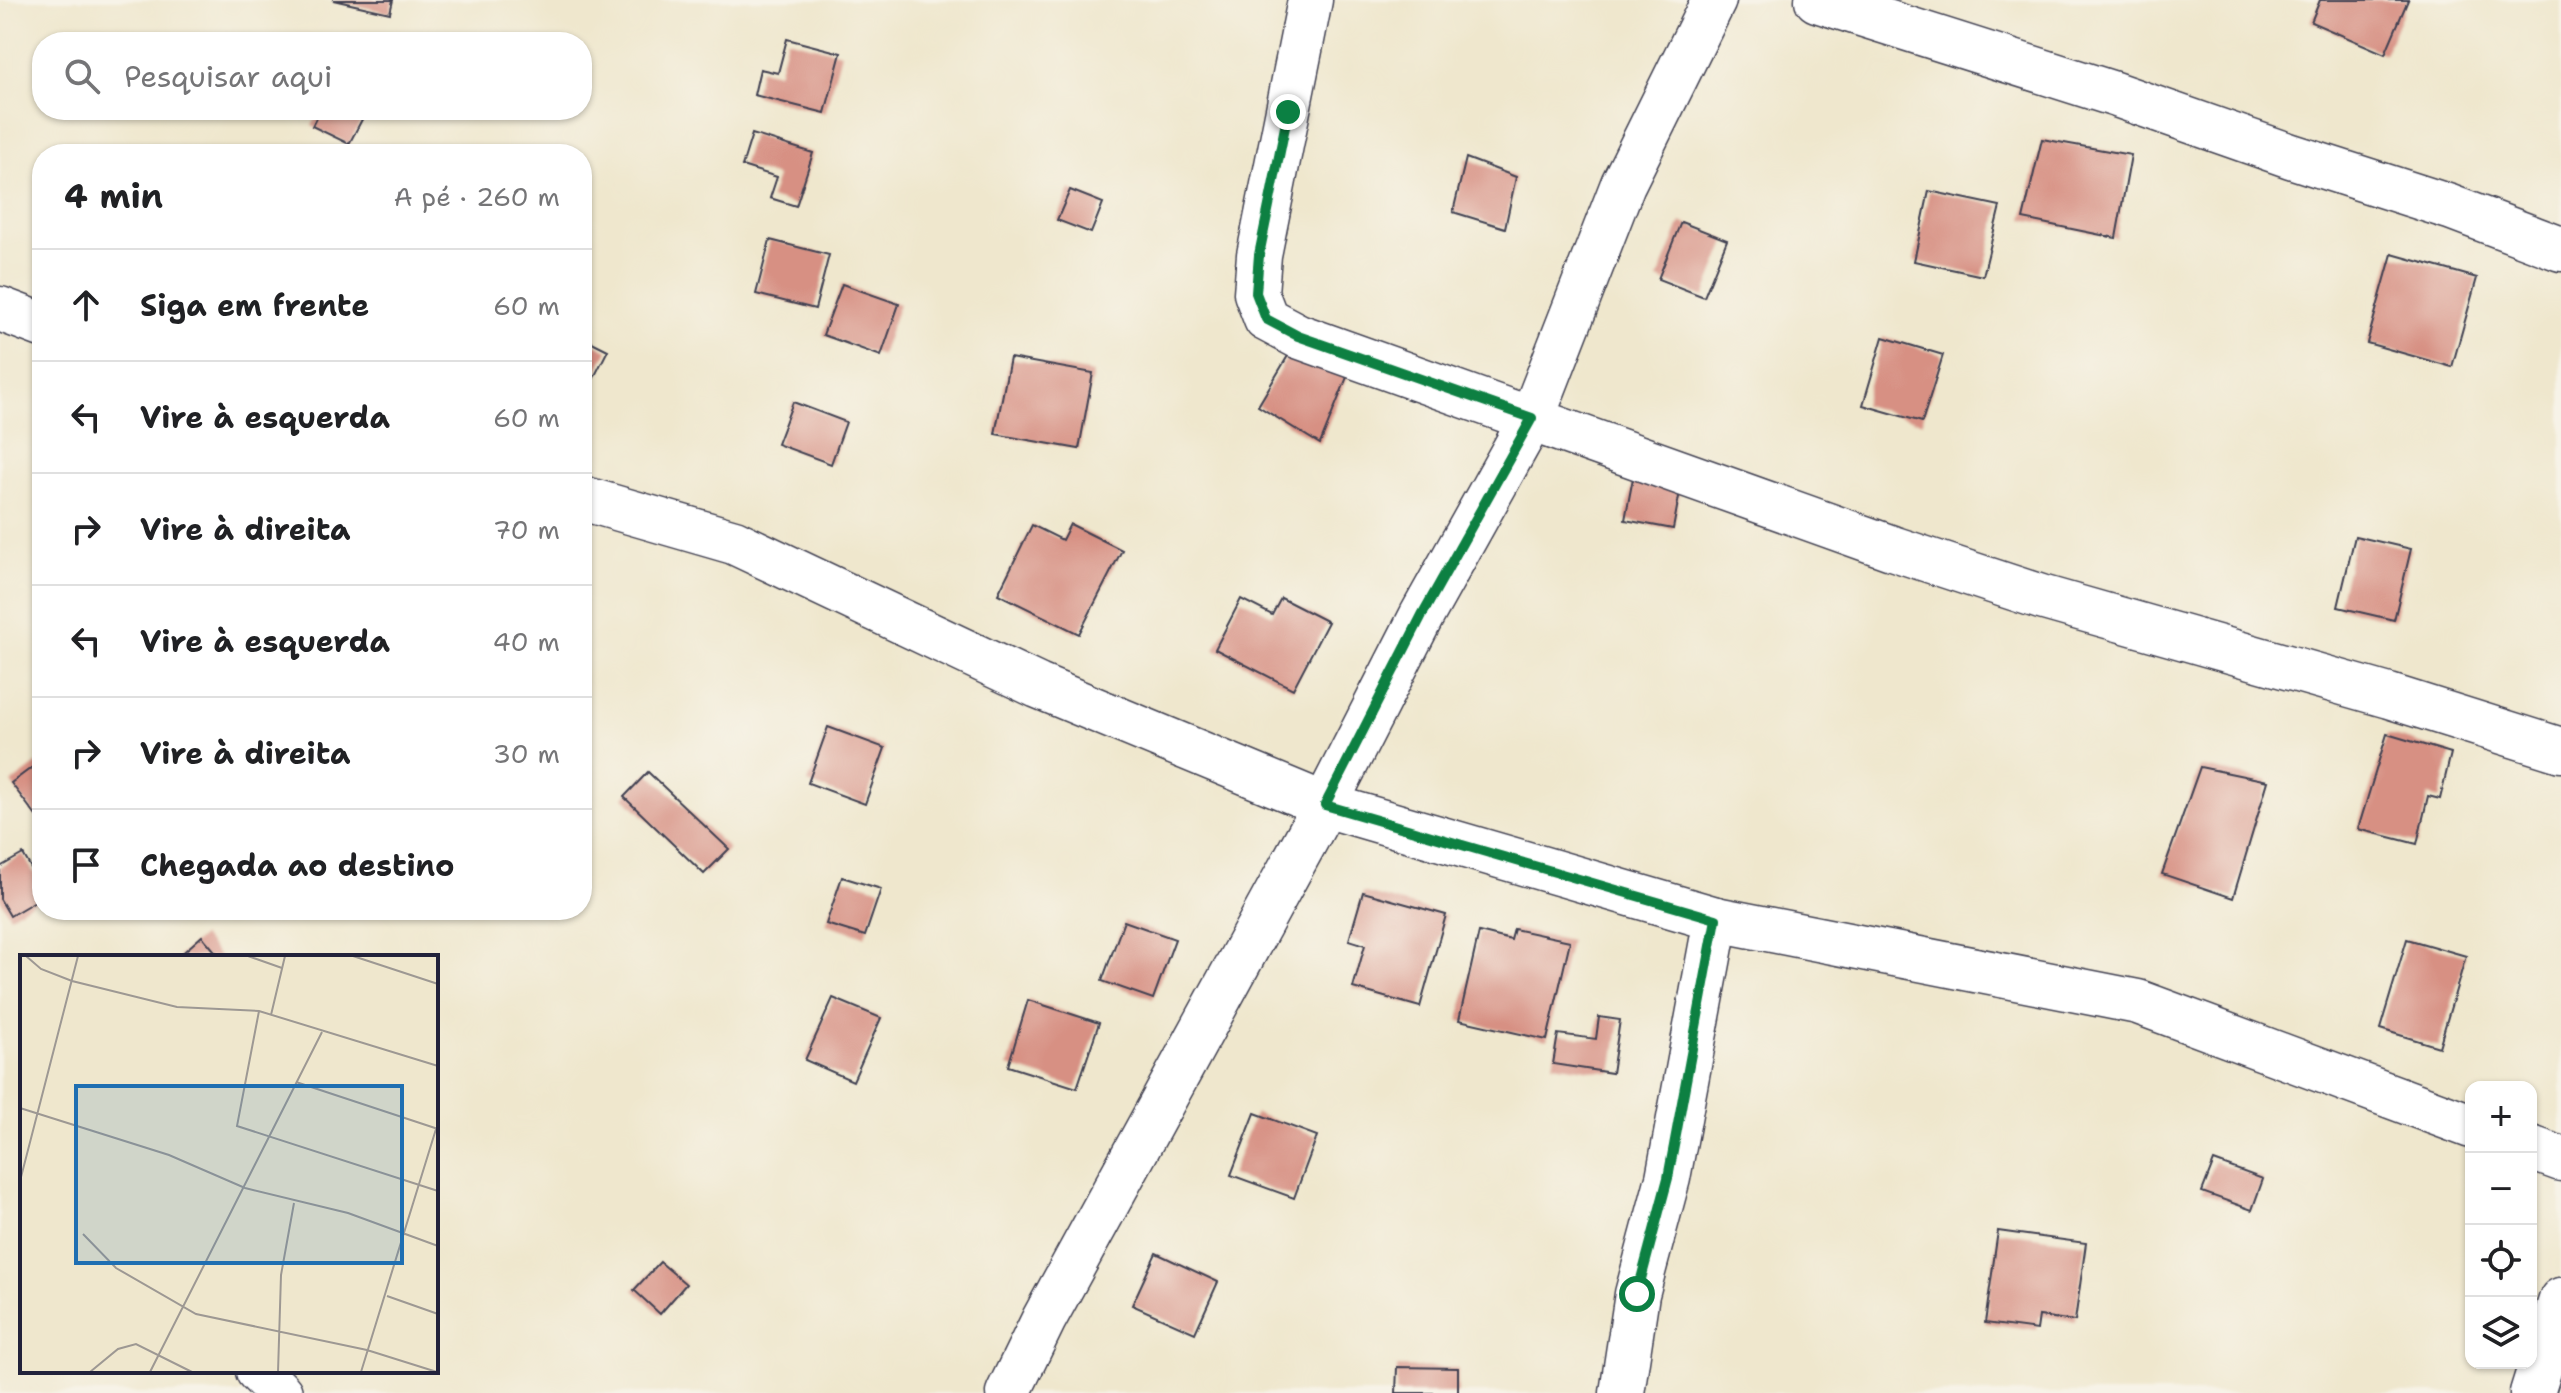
<!DOCTYPE html>
<html lang="pt">
<meta charset="utf-8">
<style>
:root{--surface:#fff;--page:#f2f2f2;--text:#202124;--muted:#757577;--line:#e0e0e0}
body{margin:0;font-family:"Shantell Sans",sans-serif;background:var(--page);color:var(--text)}
.controls{position:absolute;right:24px;bottom:24px;display:grid;overflow:hidden;border-radius:16px;box-shadow:0 2px 6px #0004}
.controls button{width:72px;height:72px;display:grid;place-items:center;padding:0;border:0;border-bottom:2px solid var(--line);background:var(--surface);color:var(--text);font:40px sans-serif}
.stop{position:absolute;width:24px;height:24px;margin:-18px;border:6px solid #0b8043;border-radius:50%;background:#fff}
.stop.end{background:#0b8043;border-color:#fff;box-shadow:0 2px 8px #0008}
.list{margin:0;padding:0;list-style:none}
h2{display:flex;justify-content:space-between;align-items:center;height:104px;margin:0;padding:0 32px;font-size:34px}
h2 small{font-size:26px;font-weight:400;color:var(--muted)}
.list li{display:grid;grid-template-columns:52px 1fr auto;gap:24px;align-items:center;box-sizing:border-box;height:112px;padding:0 32px;border-top:2px solid var(--line)}
.list b{display:block;font-size:30px;white-space:nowrap}
.list em{font-size:26px;font-style:normal;color:var(--muted)}
.icon{flex:none;width:44px;height:44px;fill:none;stroke:currentColor;stroke-width:2;stroke-linecap:round;stroke-linejoin:round}
.map{position:relative;flex:none;width:2561px;height:1393px;overflow:hidden}
.search{position:absolute;background:var(--surface);box-shadow:0 2px 6px #0004;left:32px;top:32px;width:560px;height:88px;display:flex;align-items:center;gap:20px;box-sizing:border-box;padding:0 28px;border-radius:32px;color:var(--muted);font-size:30px}
.panel{position:absolute;background:var(--surface);box-shadow:0 2px 6px #0004;left:32px;top:144px;width:560px;height:776px;border-radius:32px}
.map>svg:first-child{display:block}
.building{fill:#d79083}
.lines{fill:none;stroke-linecap:round;stroke-linejoin:round}
.minor-casing{stroke:#414051;stroke-width:47}
.minor{stroke:#fff;stroke-width:44}
.route{stroke:#0b8043;stroke-width:10}
.inset-road{fill:none;stroke:#9d9893;stroke-width:2}
.view{fill:#1f6fb2;fill-opacity:0.15;stroke:#1f6fb2;stroke-width:4}
.inset-edge{fill:none;stroke:#22223b;stroke-width:4}
</style>
<div class="map">
<svg width="2561" height="1393" viewBox="0 0 2561 1393">
<rect width="100%" height="100%" fill="#f7f3e8"/>
<filter id="ink" filterUnits="userSpaceOnUse"><feTurbulence type="fractalNoise" baseFrequency=".0125" numOctaves="2"/><feDisplacementMap in="SourceGraphic" scale="16" xChannelSelector="R" yChannelSelector="G"/><feConvolveMatrix kernelMatrix="1 2 1 2 8 2 1 2 1" color-interpolation-filters="sRGB"/></filter>
<filter id="wash" filterUnits="userSpaceOnUse"><feTurbulence type="fractalNoise" baseFrequency=".006" numOctaves="4" result="noise"/><feDisplacementMap in="SourceGraphic" scale="32" xChannelSelector="R" yChannelSelector="G"/><feGaussianBlur stdDeviation="1.8" result="paint"/><feColorMatrix in="noise" values="0 0 0 0 0 0 0 0 0 0 0 0 0 0 0 0 0 1.4 0 .05"/><feComposite in="paint" operator="in"/></filter>
<g filter="url(#wash)">
<rect width="100%" height="100%" fill="#efe7cd"/>
<g id="blocks">
<g class="building">
<polygon points="333,0 393,0 390,13"/>
<polygon points="2320,0 2408,0 2385,54 2311,22"/>
<polygon points="787,39 841,53 825,113 754,95 760,69 778,73"/>
<polygon points="320,110 367,110 349,144 312,126"/>
<polygon points="752,134 813,153 796,206 770,198 777,177 742,166"/>
<polygon points="2042,139 2131,155 2116,238 2023,219"/>
<polygon points="1466,158 1516,177 1505,228 1453,212"/>
<polygon points="1070,190 1103,203 1091,233 1057,220"/>
<polygon points="1929,191 2000,206 1983,276 1914,261"/>
<polygon points="1681,222 1727,240 1704,297 1658,279"/>
<polygon points="770,240 829,255 815,309 756,294"/>
<polygon points="2392,254 2477,278 2452,367 2367,343"/>
<polygon points="842,284 899,304 881,356 823,335"/>
<polygon points="582,337 608,350 582,401"/>
<polygon points="1883,337 1943,355 1922,422 1863,405"/>
<polygon points="1292,349 1347,377 1320,444 1258,406"/>
<polygon points="1010,358 1093,373 1079,449 995,434"/>
<polygon points="793,402 846,422 831,464 777,444"/>
<polygon points="1633,478 1681,486 1673,529 1625,520"/>
<polygon points="1070,524 1122,550 1079,634 998,594 1032,525 1062,540"/>
<polygon points="2355,536 2411,549 2394,620 2338,607"/>
<polygon points="1281,598 1328,622 1293,689 1215,649 1241,599 1272,615"/>
<polygon points="828,727 885,748 865,804 808,783"/>
<polygon points="2387,734 2451,753 2440,799 2428,796 2417,844 2358,829"/>
<polygon points="42,760 42,812 36,816 11,783"/>
<polygon points="2200,767 2268,781 2233,898 2162,874"/>
<polygon points="648,772 729,849 704,874 624,797"/>
<polygon points="23,854 42,887 42,897 10,916 0,899 0,867"/>
<polygon points="842,877 881,889 865,936 826,924"/>
<polygon points="1363,892 1446,915 1420,1007 1353,988 1365,945 1349,940"/>
<polygon points="1124,921 1175,939 1153,999 1102,981"/>
<polygon points="1514,929 1570,941 1547,1040 1459,1020 1479,932 1511,940"/>
<polygon points="202,936 220,957 178,957"/>
<polygon points="2407,939 2466,956 2439,1047 2380,1029"/>
<polygon points="833,998 881,1018 853,1081 805,1060"/>
<polygon points="1028,1000 1099,1023 1077,1088 1008,1066"/>
<polygon points="1599,1017 1620,1020 1612,1073 1553,1064 1558,1034 1596,1039"/>
<polygon points="1255,1113 1317,1136 1294,1198 1231,1175"/>
<polygon points="2214,1161 2263,1179 2252,1210 2202,1192"/>
<polygon points="1998,1231 2086,1243 2075,1321 2039,1316 2037,1330 1985,1323"/>
<polygon points="1156,1253 1218,1282 1195,1333 1132,1305"/>
<polygon points="660,1262 686,1284 660,1314 634,1290"/>
<polygon points="1397,1367 1458,1368 1458,1393 1396,1393"/>
</g>
</g>
</g>
<g filter="url(#ink)">
<use href="#blocks" fill-opacity="0" stroke="#414051" stroke-width="2"/>
<g class="lines">
<defs>
<g id="minor">
<polyline points="1310,0 1259,255 1256,293 1266,319 1298,336 1892,548 2041,597 2389,696 2561,750"/>
<polyline points="1817,0 2114,94 2291,156 2450,207 2561,249"/>
<polyline points="0,309 42,325"/>
<polyline points="582,498 734,542 1038,686 1325,805 1716,919 2138,1002 2471,1126"/>
<polyline points="2531,1148 2561,1159"/>
<polyline points="258,1371 280,1393"/>
<polyline points="1008,1393 1044,1319 1325,805 1422,615 1532,418 1623,184 1714,0"/>
<polyline points="1622,1393 1637,1294 1668,1178 1716,919"/>
<polyline points="2532,1393 2561,1300"/>
</g>
</defs>
<use href="#minor" class="minor-casing"/>
<use href="#minor" class="minor"/>
</g>
</g>
<g class="lines" filter="url(#ink)">
<polyline class="route" points="1288,112 1259,255 1256,293 1266,319 1298,336 1532,418 1422,615 1325,805 1716,919 1668,1178 1637,1294"/>
</g>
<g transform="translate(20 955)">
<rect width="418" height="418" fill="#efe7cd"/>
<path class="inset-road" d="M6 1 21 14 52 26 157 52 239 56 418 111M228 1 262 13M333 1 418 29M239 56 217 171 418 236M251 60 265 1M276 127 418 174M0 153 149 200 225 233 328 258 418 291M0 226 58 1M63 279 96 313 176 359 347 395 417 417M367 341 418 359M70 417 98 394 116 389 172 417M130 417 302 77M258 417 261 320 274 248M341 417 416 174"/>
<path class="view" d="M56 131H382V308H56Z"/>
<rect width="418" height="418" class="inset-edge"/>
</g>
</svg>
<div class="controls">
<button>+</button>
<button>−</button>
<button><svg class="icon" aria-label="locate" viewBox="0 0 24 24"><circle cx="12" cy="12" r="6"/><path d="M12 2v4M12 18v4M2 12h4M18 12h4"/></svg></button>
<button><svg class="icon" aria-label="layers" viewBox="0 0 24 24"><path d="M12 4l9 5-9 5-9-5zM3 14l9 5 9-5"/></svg></button>
</div>
<div class="stop" style="left:1637px;top:1294px"></div>
<div class="stop end" style="left:1288px;top:112px"></div>
<div class="search"><svg class="icon" aria-label="search" viewBox="0 0 24 24"><circle cx="10" cy="10" r="6"/><path d="M15 15l6 6"/></svg>Pesquisar aqui</div>
<section class="panel">
<h2>4 min<small>A pé · 260 m</small></h2>
<ul class="list">
<li><svg class="icon" aria-label="ahead" viewBox="0 0 24 24"><path d="M12 20V5M6 11l6-6 6 6"/></svg><div><b>Siga em frente</b></div><em>60 m</em></li>
<li><svg class="icon" aria-label="left" viewBox="0 0 24 24"><path d="M17 20v-9H6M10 6l-5 5 5 5"/></svg><div><b>Vire à esquerda</b></div><em>60 m</em></li>
<li><svg class="icon" aria-label="right" viewBox="0 0 24 24"><path d="M7 20v-9h11M14 6l5 5-5 5"/></svg><div><b>Vire à direita</b></div><em>70 m</em></li>
<li><svg class="icon" aria-label="left" viewBox="0 0 24 24"><path d="M17 20v-9H6M10 6l-5 5 5 5"/></svg><div><b>Vire à esquerda</b></div><em>40 m</em></li>
<li><svg class="icon" aria-label="right" viewBox="0 0 24 24"><path d="M7 20v-9h11M14 6l5 5-5 5"/></svg><div><b>Vire à direita</b></div><em>30 m</em></li>
<li><svg class="icon" aria-label="arrive" viewBox="0 0 24 24"><path d="M6 21V4h12l-3 4 3 4H6"/></svg><div><b>Chegada ao destino</b></div></li>
</ul>
</section>
</div>
